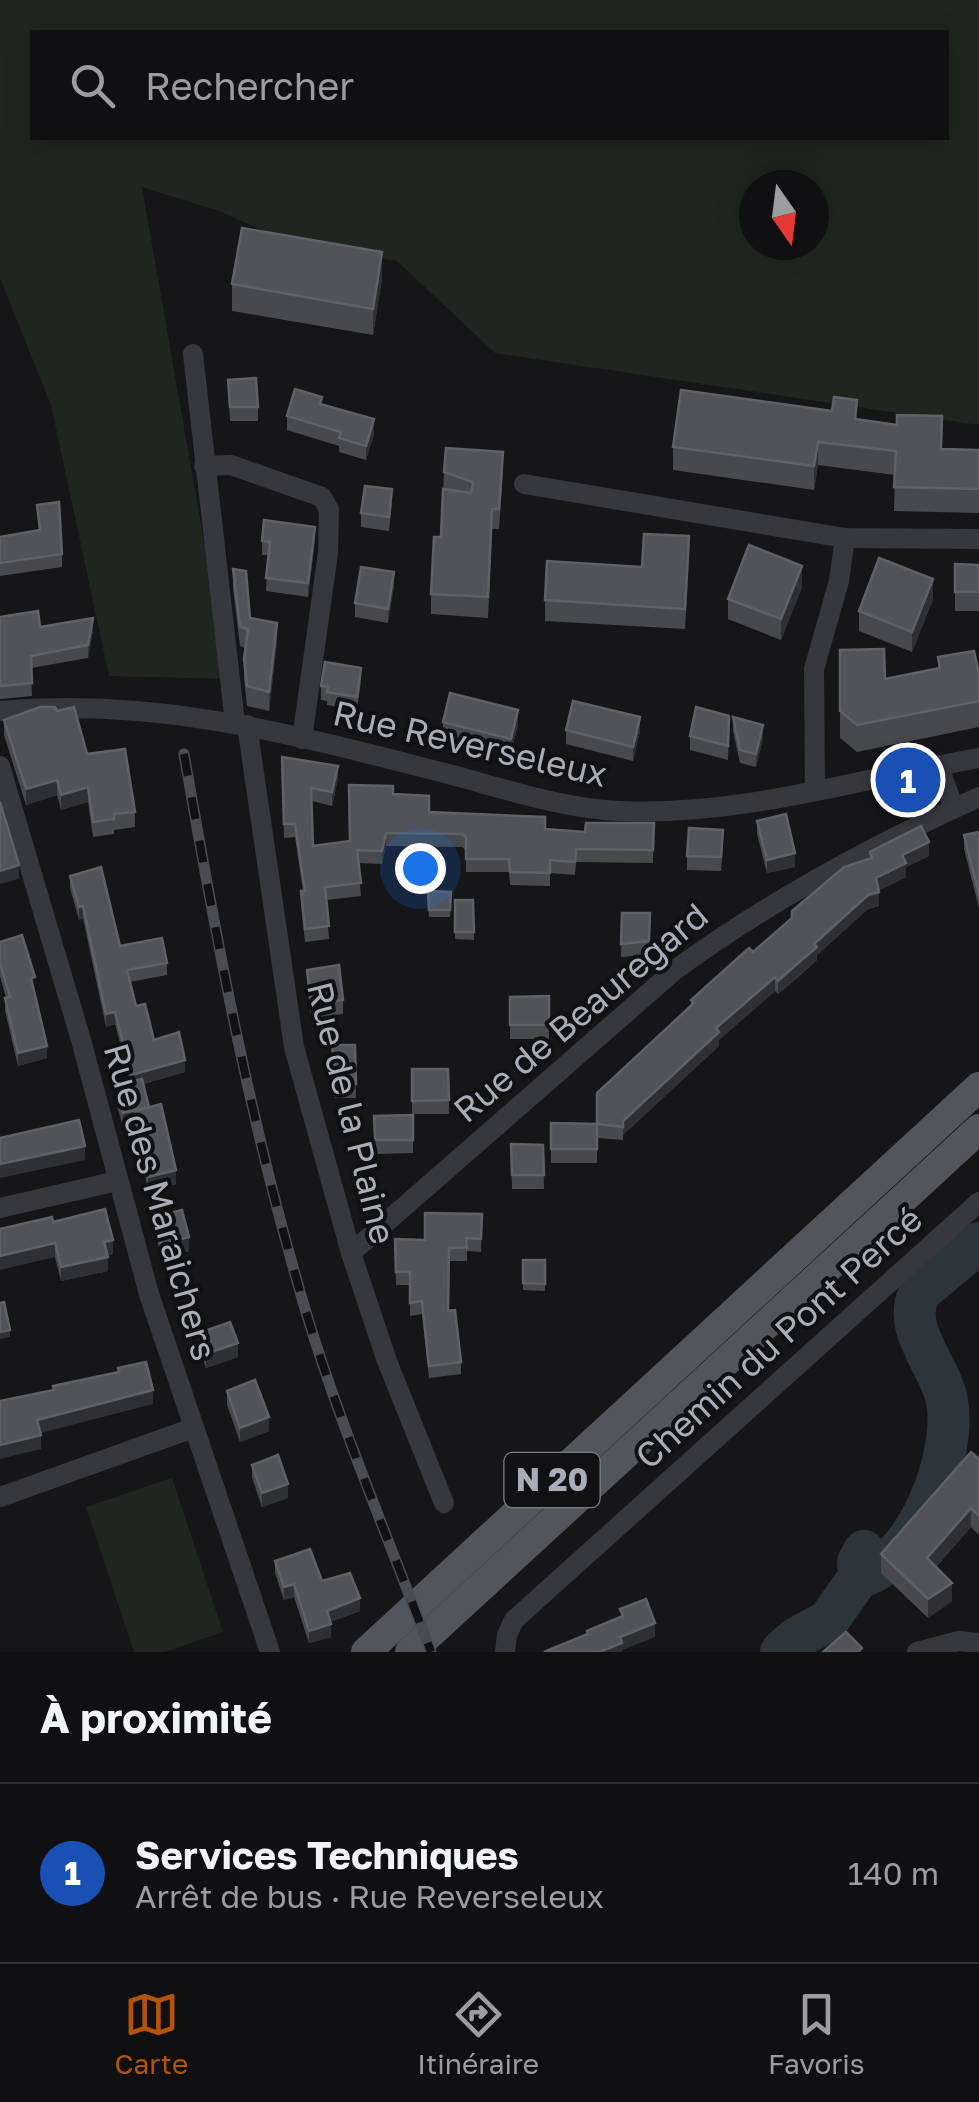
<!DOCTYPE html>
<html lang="fr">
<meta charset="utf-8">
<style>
:root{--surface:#101012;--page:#19191b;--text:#f1f3f6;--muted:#9c9d9f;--line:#303032;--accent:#b45309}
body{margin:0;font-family:"Golos Text",sans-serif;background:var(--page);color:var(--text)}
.compass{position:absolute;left:739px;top:170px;width:90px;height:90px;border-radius:50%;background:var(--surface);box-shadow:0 5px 25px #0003;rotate:166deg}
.you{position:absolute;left:420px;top:868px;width:35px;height:35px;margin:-25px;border:8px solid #fff;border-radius:50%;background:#1a73e8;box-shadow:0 0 0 15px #1a73e833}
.badge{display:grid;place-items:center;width:65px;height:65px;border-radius:50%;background:var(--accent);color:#fff;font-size:32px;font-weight:700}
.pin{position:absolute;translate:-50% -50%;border:5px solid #fff;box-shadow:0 2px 10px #0006}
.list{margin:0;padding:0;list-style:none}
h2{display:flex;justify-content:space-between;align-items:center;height:130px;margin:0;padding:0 40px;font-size:42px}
h2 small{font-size:32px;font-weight:400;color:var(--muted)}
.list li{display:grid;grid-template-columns:65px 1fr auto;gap:30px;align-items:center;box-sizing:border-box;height:180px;padding:0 40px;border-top:2px solid var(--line)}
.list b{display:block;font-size:38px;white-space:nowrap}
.list p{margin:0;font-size:32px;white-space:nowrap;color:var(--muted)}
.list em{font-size:32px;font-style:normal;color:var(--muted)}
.icon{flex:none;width:55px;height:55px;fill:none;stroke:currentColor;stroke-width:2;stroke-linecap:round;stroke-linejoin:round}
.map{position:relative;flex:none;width:979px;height:1652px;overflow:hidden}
.search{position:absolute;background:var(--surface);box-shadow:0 5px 25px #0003;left:30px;right:30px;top:30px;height:110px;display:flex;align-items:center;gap:25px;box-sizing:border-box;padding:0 35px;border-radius:0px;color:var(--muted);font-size:38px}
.sheet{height:310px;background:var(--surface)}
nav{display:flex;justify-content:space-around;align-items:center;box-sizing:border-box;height:140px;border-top:2px solid var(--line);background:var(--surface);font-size:28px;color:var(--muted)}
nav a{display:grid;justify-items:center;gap:5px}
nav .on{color:var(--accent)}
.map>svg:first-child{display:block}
.green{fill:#1e261f;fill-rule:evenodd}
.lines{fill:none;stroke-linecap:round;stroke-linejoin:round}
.river{stroke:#2c353c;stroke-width:42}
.minor{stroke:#37383d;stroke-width:20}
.primary{stroke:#53555c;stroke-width:30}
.rail-casing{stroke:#4a4c52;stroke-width:11}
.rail{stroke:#111113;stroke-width:8;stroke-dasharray:22;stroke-linecap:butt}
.wall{fill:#47494d}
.shaded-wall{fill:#2f3033}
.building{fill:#525359;stroke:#5f6168;stroke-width:2.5}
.labels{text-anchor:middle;stroke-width:8;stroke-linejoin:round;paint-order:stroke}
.shield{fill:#111113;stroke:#7b7e86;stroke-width:2.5}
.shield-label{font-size:32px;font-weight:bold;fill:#a8adb8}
.street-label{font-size:35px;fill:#a8adb8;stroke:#111113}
</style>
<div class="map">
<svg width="979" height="1652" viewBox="0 0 979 1652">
<rect width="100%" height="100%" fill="#161618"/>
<g class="green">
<path d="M0 0H979V425L495 353 397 261 302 248 219 211 142 187 228 679 109 676 51 405 0 278ZM32 32H946V138H32ZM754 185H814V245H754Z"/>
<polygon points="172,1478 223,1632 164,1652 134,1652 86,1507"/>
</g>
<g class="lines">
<g class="river">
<path d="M859 1577C916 1564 957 1455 947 1401 941 1366 900 1328 920 1292L979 1243"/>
<polyline points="781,1652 795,1639 828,1621 859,1577 858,1562 864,1551"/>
</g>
<g class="minor">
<polyline points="193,354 235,723"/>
<polyline points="204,466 231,465 322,497 329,510 328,553 302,739"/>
<polyline points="524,484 845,538 979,539"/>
<path d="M0 711C156 697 291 734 441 772 499 787 558 808 619 811 740 817 861 778 979 758"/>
<polyline points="247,725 294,1047 351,1253 387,1361 444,1503"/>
<polyline points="938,765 954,808"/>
<polyline points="0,766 81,1040 149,1294 270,1652"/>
<polyline points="815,789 814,669 839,581 845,538"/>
<polyline points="0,1208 117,1181"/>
<path d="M351 1253 675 970C769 901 873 845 979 797"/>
<polyline points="0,1497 193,1428"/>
<polyline points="505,1652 507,1635 514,1620 979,1202"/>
<polyline points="917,1652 959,1641 979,1643"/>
</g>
<g class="primary">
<polyline points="366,1652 979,1087"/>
<polyline points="410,1652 979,1129"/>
</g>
<defs>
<path id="rail" d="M184 754C215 931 247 1107 297 1281 332 1407 385 1529 431 1652"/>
</defs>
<use href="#rail" class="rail-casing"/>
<use href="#rail" class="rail"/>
</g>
<g class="wall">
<polygon points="382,278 373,335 232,311 232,284"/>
<polygon points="228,380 258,407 258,421 230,421"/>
<polygon points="322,405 374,433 366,460 339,452 339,446 287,430 287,416"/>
<polygon points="857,420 942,449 979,450 979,513 894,511 895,475 818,465 814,490 673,470 673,447"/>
<polygon points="444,472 503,472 499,529 492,529 488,618 431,614 431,594 441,537"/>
<polygon points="392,503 389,531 361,527 361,513"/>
<polygon points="37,505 62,554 62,567 0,576 0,537 39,530"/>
<polygon points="315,540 308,597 266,591 268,555 262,555 262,541"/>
<polygon points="689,556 685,629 545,621 545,600"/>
<polygon points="955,564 979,565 979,611 955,611"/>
<polygon points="233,569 250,618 277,642 269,711 247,706 244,678 245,648 240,646 233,588"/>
<polygon points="394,586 388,623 355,617 355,603"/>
<polygon points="802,587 781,640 728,619 728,599"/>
<polygon points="933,599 912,652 859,631 859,611"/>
<polygon points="0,617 40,627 93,630 88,658 31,668 32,696 0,699"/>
<polygon points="840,650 885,679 938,669 938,657 979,675 979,727 857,752 840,738"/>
<polygon points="361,681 357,710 327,705 327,701 321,700 321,686"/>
<polygon points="57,711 87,754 135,812 135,827 114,830 114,834 93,837 88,802 61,810 57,795 26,805 4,735 4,720"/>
<polygon points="733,717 763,739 756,767 740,763 733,731"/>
<polygon points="443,722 518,724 511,753 443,736"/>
<polygon points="566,730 640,731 633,761 566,744"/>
<polygon points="729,730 728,760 690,750 690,736"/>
<polygon points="282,757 338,779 332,806 312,801 313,846 350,841 393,794 429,812 545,829 585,832 654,823 653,863 576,862 575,875 550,873 550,886 510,885 509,872 466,872 466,850 462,847 386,846 382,864 358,863 361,896 326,900 329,939 305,942 301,905 301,891 303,891 295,837 284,838"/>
<polygon points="757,821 795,867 767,873 757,834"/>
<polygon points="979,832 979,908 964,849 964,835"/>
<polygon points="723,843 721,871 687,870 687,856"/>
<polygon points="870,852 929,856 906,867 906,877 878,891 879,906 868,909 817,955 817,960 797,978 778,994 775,991 719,1040 719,1046 623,1135 623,1140 597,1138 597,1163 551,1163 551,1123 597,1124 691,1005 691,1000 870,859"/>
<polygon points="70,876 120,946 167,963 167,975 130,982 136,1006 154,1040 185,1072 143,1084 149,1107 176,1184 148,1191 135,1124 123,1127 115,1099 115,1085 130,1081 115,1024 106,1027 83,918 79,920 70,888"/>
<polygon points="428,891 451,892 450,917 429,917"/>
<polygon points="455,900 473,900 474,940 455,939"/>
<polygon points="622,913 650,913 649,955 621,957"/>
<polygon points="0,942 35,990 47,1058 18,1066 5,1011 5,998 6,998 0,976"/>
<polygon points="307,970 343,1000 343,1014 311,1018 307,984"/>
<polygon points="549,996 549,1039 510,1039 510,997"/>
<polygon points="332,1045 355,1045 356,1098 335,1098"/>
<polygon points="412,1069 448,1069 449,1114 412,1114"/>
<polygon points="413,1115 413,1153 375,1154 374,1116"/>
<polygon points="511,1144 543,1145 544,1189 512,1189"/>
<polygon points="482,1214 481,1252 467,1251 467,1261 449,1261 448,1311 461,1362 461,1374 429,1378 422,1314 410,1316 410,1285 396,1285 395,1239 425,1240"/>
<polygon points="155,1217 189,1251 161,1258 155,1231"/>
<polygon points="53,1222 113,1254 107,1255 108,1271 61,1281 55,1257"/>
<polygon points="523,1260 545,1260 545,1291 523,1290"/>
<polygon points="199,1333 238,1357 206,1368 199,1347"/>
<polygon points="227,1391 269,1431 240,1442 227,1405"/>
<polygon points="979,1459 979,1535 971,1527 936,1567 952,1601 928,1618 881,1573 881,1554"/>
<polygon points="252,1465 288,1498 262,1507 252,1478"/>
<polygon points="275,1561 360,1611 330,1622 331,1637 309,1643 294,1597 284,1600 275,1573"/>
</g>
<g class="shaded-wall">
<polygon points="382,252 382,278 373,335 373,309"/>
<polygon points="374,419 374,433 366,460 366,446"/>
<polygon points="818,442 818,465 814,490 814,466"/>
<polygon points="315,527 315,540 308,597 308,583"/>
<polygon points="802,566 802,587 781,640 781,619"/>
<polygon points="394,572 394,586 388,623 388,609"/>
<polygon points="933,579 933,599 912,652 912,632"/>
<polygon points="93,618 93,630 88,658 88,645"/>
<polygon points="277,623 277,642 269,711 269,692"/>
<polygon points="518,710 518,724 511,753 511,739"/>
<polygon points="640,717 640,731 633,761 633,747"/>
<polygon points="763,725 763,739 756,767 756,754"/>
<polygon points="338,766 338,779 332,806 332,792"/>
<polygon points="57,780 57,795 26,805 26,789"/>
<polygon points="88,787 88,802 61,810 61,795"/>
<polygon points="386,833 386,846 382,864 382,851"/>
<polygon points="929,842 929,856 906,867 906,877 876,892 876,878 902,855"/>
<polygon points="795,853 795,867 767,873 767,860"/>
<polygon points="19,865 19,879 0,884 0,871"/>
<polygon points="879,892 879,906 868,909 817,955 817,960 778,994 778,981 814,944 868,895"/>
<polygon points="83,906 83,918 79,920 79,907"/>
<polygon points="775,977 775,991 719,1040 719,1046 623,1135 623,1121 716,1028"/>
<polygon points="115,1012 115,1024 106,1027 106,1014"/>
<polygon points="47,1046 47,1058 18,1066 18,1053"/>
<polygon points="185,1060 185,1072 131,1087 131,1075"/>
<polygon points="149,1107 135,1111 135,1124 123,1127 123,1113"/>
<polygon points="85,1146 85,1160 0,1178 0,1164"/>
<polygon points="176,1170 176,1184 148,1191 148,1177"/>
<polygon points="189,1237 189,1251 161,1258 161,1244"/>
<polygon points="113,1240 113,1254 104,1256 104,1242"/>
<polygon points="55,1243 55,1257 0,1270 0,1256"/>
<polygon points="108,1257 108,1271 61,1281 61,1267"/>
<polygon points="10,1330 10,1337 0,1339 0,1332"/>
<polygon points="238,1343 238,1357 206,1368 206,1354"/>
<polygon points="153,1390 153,1404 37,1434 37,1420"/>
<polygon points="269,1417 269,1431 240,1442 240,1428"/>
<polygon points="41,1435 41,1449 0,1459 0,1445"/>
<polygon points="288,1484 288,1498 262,1507 262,1493"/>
<polygon points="971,1508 971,1527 927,1577 927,1558"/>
<polygon points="952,1583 952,1601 928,1618 928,1599"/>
<polygon points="294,1584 294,1597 284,1600 284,1587"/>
<polygon points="360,1598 360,1611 327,1623 327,1611"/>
<polygon points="655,1623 655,1637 622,1650 622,1652 599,1652 620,1637"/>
<polygon points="331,1624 331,1637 309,1643 309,1631"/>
</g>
<g class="building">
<polygon points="242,228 382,252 373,309 232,284"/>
<polygon points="256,378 258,407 230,407 228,380"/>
<polygon points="295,389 322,397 320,404 374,419 366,446 339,438 341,432 287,416"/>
<polygon points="681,390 832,411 834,397 857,400 855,419 897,425 897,415 942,416 941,449 979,450 979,489 894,487 896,451 818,442 814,466 673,447"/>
<polygon points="446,448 503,452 499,509 492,509 488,597 431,594 434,537 441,537 443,489 471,493 473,482 444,472"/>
<polygon points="365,486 392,489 389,517 361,513"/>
<polygon points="59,502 62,554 0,563 0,537 40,530 37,505"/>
<polygon points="264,520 315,527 308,583 266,578 270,542 262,541"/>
<polygon points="644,534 689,536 685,609 545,600 547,561 642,567"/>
<polygon points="749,545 802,566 781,619 728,599"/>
<polygon points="879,558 933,579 912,632 859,611"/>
<polygon points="955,564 979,565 979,592 955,592"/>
<polygon points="361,567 394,572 388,609 355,603"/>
<polygon points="233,569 246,571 250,618 277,623 269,692 247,686 244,659 248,629 240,627"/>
<polygon points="38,611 40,627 93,618 88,645 31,656 32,683 0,686 0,617"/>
<polygon points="884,649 885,679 940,668 938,657 974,651 979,675 979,701 857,725 840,711 840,650"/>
<polygon points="325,662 361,668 357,697 327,692 328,687 321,686"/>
<polygon points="450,693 518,710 511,739 443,722"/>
<polygon points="573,701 640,717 633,747 566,730"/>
<polygon points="40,707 55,707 57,711 74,707 87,754 125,749 135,812 114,814 114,819 93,822 88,787 61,795 57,780 26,789 4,720"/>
<polygon points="696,707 729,716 728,746 690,736"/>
<polygon points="733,717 763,725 756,754 740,750"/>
<polygon points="282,757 338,766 332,792 311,788 313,846 350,841 349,785 393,786 393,794 429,796 429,812 545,817 545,829 585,832 586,823 654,823 653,850 576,849 575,862 550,860 550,873 510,872 509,859 466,859 466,837 462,834 386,833 382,851 357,850 361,883 325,887 329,926 305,929 301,891 305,891 295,824 284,824"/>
<polygon points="0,802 19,865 0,871"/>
<polygon points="786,814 795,853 767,860 757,821"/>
<polygon points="921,826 929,842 902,855 906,863 876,878 879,892 868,895 814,944 817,947 797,964 778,981 775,977 716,1028 719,1032 623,1121 623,1127 597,1124 597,1093 694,1003 691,1000 749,948 753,952 792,918 792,911 798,906 844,867 872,858 870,852"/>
<polygon points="689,828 723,830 721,857 687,856"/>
<polygon points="979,832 979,895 964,835"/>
<polygon points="101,867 120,946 162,938 167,963 127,970 136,1006 145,1004 154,1040 179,1032 185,1060 131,1075 115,1012 106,1014 83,906 79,907 70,876"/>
<polygon points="428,891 451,892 450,910 429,910"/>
<polygon points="455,900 473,900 474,932 455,932"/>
<polygon points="622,913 650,913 649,941 621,944"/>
<polygon points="22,935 35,977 31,978 47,1046 18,1053 5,998 10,997 0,963 0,942"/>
<polygon points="339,965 343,1000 311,1004 307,970"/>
<polygon points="549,996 549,1025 510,1025 510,997"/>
<polygon points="332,1045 355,1045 356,1084 335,1084"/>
<polygon points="412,1069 448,1069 449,1100 412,1101"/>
<polygon points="142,1079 149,1107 123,1113 115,1085"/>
<polygon points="161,1104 176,1170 148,1177 135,1111"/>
<polygon points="413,1115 413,1140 375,1140 374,1116"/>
<polygon points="79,1120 85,1146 0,1164 0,1138"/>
<polygon points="551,1123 597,1124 597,1149 551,1149"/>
<polygon points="511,1144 543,1145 544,1175 512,1175"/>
<polygon points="105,1209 113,1240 104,1242 108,1257 61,1267 55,1243 0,1256 0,1229 52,1217 53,1222"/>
<polygon points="182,1210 189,1237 161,1244 155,1217"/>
<polygon points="425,1213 482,1214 481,1239 466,1238 467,1248 449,1248 448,1311 455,1310 461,1362 429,1366 422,1301 410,1303 410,1272 396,1272 395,1239 425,1240"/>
<polygon points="523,1260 545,1260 545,1284 523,1283"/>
<polygon points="4,1302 10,1330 0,1332 0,1303"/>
<polygon points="230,1322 238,1343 206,1354 199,1333"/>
<polygon points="146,1362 153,1390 37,1420 41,1435 0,1445 0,1401 54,1390 53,1386 119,1372 118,1368"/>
<polygon points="255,1380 269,1417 240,1428 227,1391"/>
<polygon points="971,1452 979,1459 979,1516 971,1508 927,1558 952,1583 928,1599 881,1554"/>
<polygon points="278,1455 288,1484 262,1493 252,1465"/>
<polygon points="310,1549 322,1581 350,1573 360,1598 327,1611 331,1624 309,1631 294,1584 284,1587 275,1561"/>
<polygon points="646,1599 655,1623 620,1637 622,1643 599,1652 544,1652 588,1634 587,1631 623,1616 620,1609"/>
<polygon points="846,1632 862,1648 858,1652 823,1652"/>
</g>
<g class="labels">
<rect class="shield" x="504.5" y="1453" width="95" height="54" rx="8"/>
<g class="shield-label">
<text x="552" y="1491">N 20</text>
</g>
<g class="street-label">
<text transform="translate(470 744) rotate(13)" y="12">Rue Reverseleux</text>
<text transform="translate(581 1013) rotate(-40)" y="12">Rue de Beauregard</text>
<text transform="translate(351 1113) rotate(76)" y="12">Rue de la Plaine</text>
<text transform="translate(160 1202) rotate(74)" y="12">Rue des Maraichers</text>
<text transform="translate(779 1338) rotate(-42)" y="12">Chemin du Pont Percé</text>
</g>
</g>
</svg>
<svg class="compass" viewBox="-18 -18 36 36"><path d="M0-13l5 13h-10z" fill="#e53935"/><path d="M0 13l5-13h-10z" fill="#9c9d9f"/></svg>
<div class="you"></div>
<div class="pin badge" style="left:908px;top:780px;background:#1a4fb4">1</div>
<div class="search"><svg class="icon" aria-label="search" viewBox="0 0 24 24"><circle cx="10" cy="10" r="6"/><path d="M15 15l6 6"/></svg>Rechercher</div>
</div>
<section class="sheet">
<h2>À proximité<small></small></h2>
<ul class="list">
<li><span class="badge" style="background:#1a4fb4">1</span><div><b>Services Techniques</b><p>Arrêt de bus · Rue Reverseleux</p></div><em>140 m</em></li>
</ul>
</section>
<nav>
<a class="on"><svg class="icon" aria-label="map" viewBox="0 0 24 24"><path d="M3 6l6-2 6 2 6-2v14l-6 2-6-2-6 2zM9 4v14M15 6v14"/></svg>Carte</a>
<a><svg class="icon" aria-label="directions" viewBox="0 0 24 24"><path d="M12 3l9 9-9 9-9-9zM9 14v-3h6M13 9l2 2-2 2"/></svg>Itinéraire</a>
<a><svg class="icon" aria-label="saved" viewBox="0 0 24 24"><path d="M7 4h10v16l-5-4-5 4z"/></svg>Favoris</a>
</nav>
